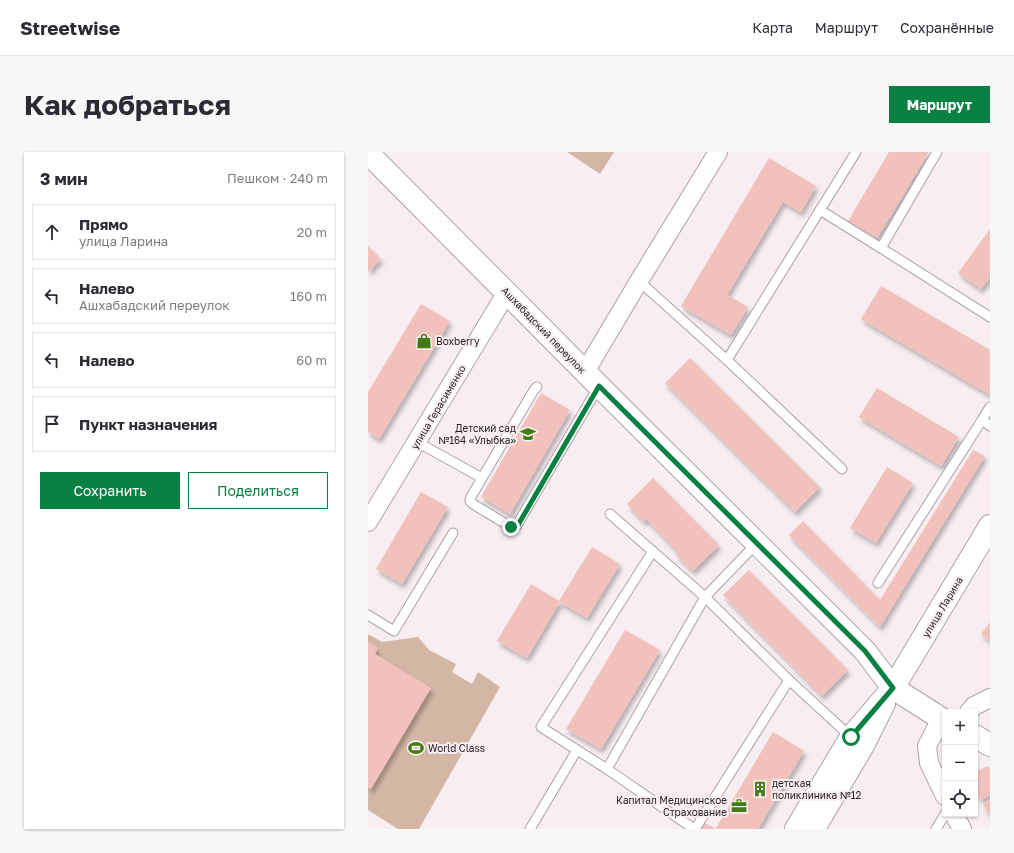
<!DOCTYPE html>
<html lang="ru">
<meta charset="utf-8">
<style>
:root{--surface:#fff;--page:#f7f7f7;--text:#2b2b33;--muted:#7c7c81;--line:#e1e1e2;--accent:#0b8043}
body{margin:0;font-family:"Golos Text",sans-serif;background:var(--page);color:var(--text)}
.controls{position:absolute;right:12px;bottom:12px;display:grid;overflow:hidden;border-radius:0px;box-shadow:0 1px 3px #0004}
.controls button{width:36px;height:36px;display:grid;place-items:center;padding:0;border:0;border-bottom:1px solid var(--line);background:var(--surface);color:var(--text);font:20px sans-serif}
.stop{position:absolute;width:12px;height:12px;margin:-9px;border:3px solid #0b8043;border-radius:50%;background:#fff}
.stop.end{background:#0b8043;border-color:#fff;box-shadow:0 1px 4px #0008}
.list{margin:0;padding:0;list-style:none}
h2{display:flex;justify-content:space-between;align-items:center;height:52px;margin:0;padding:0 16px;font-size:17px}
h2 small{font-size:13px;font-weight:400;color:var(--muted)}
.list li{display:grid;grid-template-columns:26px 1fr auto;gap:12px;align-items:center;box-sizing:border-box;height:56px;margin:0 8px 8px;padding:0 8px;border:1px solid var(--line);border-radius:0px}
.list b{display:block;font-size:15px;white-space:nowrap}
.list p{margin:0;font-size:13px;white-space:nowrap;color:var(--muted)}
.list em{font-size:13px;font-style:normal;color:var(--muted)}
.actions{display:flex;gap:8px;padding:12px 16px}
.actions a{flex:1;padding:9px 0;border:1px solid var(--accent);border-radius:0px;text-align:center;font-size:14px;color:var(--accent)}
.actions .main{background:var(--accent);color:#fff}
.icon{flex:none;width:22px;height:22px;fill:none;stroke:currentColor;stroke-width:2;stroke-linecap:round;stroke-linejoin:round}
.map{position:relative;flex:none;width:622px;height:677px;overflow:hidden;border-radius:0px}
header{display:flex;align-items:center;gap:24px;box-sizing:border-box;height:56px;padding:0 20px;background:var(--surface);border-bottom:1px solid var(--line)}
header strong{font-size:19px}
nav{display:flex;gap:22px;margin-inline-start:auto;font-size:14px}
.intro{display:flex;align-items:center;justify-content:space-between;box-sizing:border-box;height:96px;padding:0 24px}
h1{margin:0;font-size:28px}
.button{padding:10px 18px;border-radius:0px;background:var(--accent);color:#fff;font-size:14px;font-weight:700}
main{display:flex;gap:24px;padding:0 24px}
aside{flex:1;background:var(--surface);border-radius:0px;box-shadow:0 1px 3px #0004}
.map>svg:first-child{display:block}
.green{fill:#d4b6a5}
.building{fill:#f2c1bc;filter:url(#shadow)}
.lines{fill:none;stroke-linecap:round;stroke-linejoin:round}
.lane-casing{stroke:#aca2a5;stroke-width:11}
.street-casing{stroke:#aca2a5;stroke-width:20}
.secondary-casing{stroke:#aca2a5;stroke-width:24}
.lane{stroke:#fff;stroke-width:9}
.street{stroke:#fff;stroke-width:18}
.secondary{stroke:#fff;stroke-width:22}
.route{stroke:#0b8043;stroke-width:5}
.labels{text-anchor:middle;stroke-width:4;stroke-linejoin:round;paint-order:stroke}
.street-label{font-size:10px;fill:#272324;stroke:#f8eef1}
.poi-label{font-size:10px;fill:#272324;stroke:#f8eef1;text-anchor:start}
</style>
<header>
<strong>Streetwise</strong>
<nav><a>Карта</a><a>Маршрут</a><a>Сохранённые</a></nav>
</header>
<div class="intro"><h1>Как добраться</h1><a class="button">Маршрут</a></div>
<main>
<aside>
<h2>3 мин<small>Пешком · 240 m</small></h2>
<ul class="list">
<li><svg class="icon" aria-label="ahead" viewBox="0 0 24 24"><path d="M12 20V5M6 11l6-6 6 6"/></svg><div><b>Прямо</b><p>улица Ларина</p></div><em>20 m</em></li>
<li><svg class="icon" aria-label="left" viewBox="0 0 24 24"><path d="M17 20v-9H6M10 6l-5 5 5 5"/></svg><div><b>Налево</b><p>Ашхабадский переулок</p></div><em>160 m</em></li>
<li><svg class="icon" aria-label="left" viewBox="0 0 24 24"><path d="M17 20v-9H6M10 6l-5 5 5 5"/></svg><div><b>Налево</b></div><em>60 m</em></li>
<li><svg class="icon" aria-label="arrive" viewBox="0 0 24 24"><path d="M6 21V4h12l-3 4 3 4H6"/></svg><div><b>Пункт назначения</b></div></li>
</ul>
<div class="actions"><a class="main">Сохранить</a><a>Поделиться</a></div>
</aside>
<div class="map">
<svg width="622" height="677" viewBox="0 0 622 677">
<defs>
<filter id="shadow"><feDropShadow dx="2.5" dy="4.5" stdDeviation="2" flood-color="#0004"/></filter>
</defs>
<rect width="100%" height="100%" fill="#f8eef1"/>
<g class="green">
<polygon points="199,0 246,0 232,22"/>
<polygon points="0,482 14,490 50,485 61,498 88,512 84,520 104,532 110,520 132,535 51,677 30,677 0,658"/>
</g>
<g class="building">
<polygon points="521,0 561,0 509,86 480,69"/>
<polygon points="401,6 448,34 433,60 415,50 359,143 380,155 363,183 313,154"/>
<polygon points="622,77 622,125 613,137 590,121"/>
<polygon points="0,94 13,107 0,120"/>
<polygon points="513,134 622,198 622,243 493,167"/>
<polygon points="53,152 82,169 11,287 0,280 0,240"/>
<polygon points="322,206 452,335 427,360 297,231"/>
<polygon points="509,236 591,285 573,314 491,265"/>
<polygon points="173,241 202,258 142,362 113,345"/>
<polygon points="605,298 617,304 512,475 421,383 435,369 512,448"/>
<polygon points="519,315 545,331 508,391 482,376"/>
<polygon points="285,326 351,393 325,419 308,403 310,400 278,367 276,370 259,352"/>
<polygon points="53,340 80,355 34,432 8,417"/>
<polygon points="224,395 252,412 219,466 192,450 159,506 129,489 163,432 191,449"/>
<polygon points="381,418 480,518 454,544 355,443"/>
<polygon points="622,470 622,489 613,482"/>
<polygon points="257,478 292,498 233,597 198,577"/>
<polygon points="0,490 10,496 7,502 63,536 3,637 0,635"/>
<polygon points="405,580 436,599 390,677 350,677 348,676"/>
<polygon points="620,614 622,618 622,643 613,648 607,637 607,620"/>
<polygon points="622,648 622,662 621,663 615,652"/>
<polygon points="335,670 348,677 331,677"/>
</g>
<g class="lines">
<defs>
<g id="lane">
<polyline points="452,58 513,96 569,0"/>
<polyline points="513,96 622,165"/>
<polyline points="271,129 359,208 488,0"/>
<polyline points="359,208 474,317"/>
<polyline points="622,255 614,268 622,274"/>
<polyline points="49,290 114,326 166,238 169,235"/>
<polyline points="114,326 103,345 102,349 105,352 143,375 146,375 149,373 231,234"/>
<polyline points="242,362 337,445 421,528 483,585"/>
<polyline points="285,399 173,575 239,617 326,677"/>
<polyline points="510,431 614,268"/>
<polyline points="0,463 26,479 85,381"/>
<polyline points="239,617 337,445 389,391"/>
<polyline points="162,677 209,598"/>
<polyline points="327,677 421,528"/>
<polyline points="568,677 577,662"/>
</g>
<g id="street">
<polyline points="217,220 271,129 350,0"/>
<polyline points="0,370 139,140"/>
<polyline points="601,560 606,554 622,546"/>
<polyline points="573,567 559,594 561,611 577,644"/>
<polyline points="586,662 594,677"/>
<polyline points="448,677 497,594 518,552"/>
</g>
<g id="secondary">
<polyline points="0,1 231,234 497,499 525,536 577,569"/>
<polyline points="607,584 622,593"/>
<polyline points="428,677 483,585 525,536 622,374"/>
</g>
</defs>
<use href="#lane" class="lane-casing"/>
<use href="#street" class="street-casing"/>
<use href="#secondary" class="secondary-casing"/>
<use href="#lane" class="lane"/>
<use href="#street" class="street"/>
<use href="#secondary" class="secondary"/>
</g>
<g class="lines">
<polyline class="route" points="143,375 146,375 150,373 231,234 497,499 525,536 483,585"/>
</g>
<defs>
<symbol id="shop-bare" viewBox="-9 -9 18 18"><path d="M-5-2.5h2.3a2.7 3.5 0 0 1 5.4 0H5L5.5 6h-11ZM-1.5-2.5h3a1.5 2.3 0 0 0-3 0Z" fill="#427b13" stroke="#f8eef1" stroke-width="2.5" paint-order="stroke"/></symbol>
<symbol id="school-bare" viewBox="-9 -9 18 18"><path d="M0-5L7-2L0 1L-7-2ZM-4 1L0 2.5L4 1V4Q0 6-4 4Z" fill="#427b13" stroke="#f8eef1" stroke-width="2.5" paint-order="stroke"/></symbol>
<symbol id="stadium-bare" viewBox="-9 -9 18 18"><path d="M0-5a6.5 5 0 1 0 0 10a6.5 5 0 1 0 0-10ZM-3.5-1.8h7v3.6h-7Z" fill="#427b13" stroke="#f8eef1" stroke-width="2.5" paint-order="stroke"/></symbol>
<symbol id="building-bare" viewBox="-9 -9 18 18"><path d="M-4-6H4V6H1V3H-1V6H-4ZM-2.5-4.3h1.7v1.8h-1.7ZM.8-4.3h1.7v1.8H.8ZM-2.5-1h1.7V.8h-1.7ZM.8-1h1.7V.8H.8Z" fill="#427b13" stroke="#f8eef1" stroke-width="2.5" paint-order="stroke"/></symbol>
<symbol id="office-bare" viewBox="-9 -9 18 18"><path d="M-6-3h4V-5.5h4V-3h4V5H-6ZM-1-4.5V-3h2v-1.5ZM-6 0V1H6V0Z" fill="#427b13" stroke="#f8eef1" stroke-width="2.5" paint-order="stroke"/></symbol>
</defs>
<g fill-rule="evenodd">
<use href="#shop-bare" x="45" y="178" width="22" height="22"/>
<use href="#school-bare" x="149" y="271" width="22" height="22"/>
<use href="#stadium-bare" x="37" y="585" width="22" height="22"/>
<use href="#building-bare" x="381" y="626" width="22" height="22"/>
<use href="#office-bare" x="360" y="643" width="22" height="22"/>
</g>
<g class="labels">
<g class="street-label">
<text transform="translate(176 178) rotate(46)" y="4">Ашхабадский переулок</text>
<text transform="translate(70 255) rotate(-59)" y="4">улица Герасименко</text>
<text transform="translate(574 455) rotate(-59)" y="4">улица Ларина</text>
</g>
<g class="poi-label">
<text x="68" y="193">Boxberry</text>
<text x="148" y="280" text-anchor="end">Детский сад<tspan x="148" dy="12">№164 «Улыбка»</tspan></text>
<text x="60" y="600">World Class</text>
<text x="404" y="635">детская<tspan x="404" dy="12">поликлиника №12</tspan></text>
<text x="359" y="652" text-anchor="end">Капитал Медицинское<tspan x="359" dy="12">Страхование</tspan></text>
</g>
</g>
</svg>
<div class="controls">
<button>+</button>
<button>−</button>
<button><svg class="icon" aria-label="locate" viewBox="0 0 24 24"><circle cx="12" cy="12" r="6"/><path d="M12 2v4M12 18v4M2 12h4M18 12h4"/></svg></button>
</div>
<div class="stop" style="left:483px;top:585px"></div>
<div class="stop end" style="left:143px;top:375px"></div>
</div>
</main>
